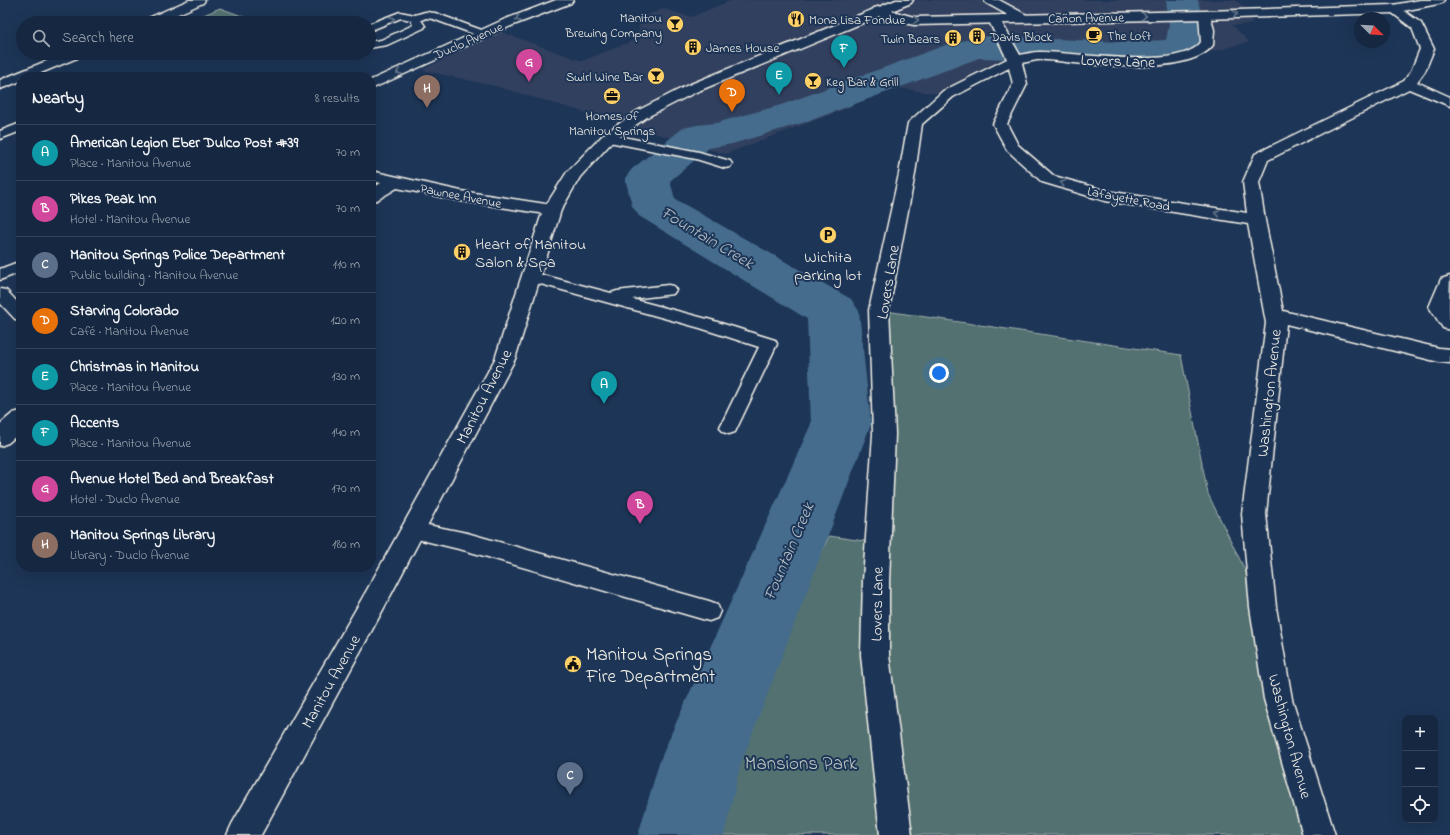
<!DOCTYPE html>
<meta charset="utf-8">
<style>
:root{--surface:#162841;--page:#23344c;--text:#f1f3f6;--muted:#9ea6b1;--line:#35445a;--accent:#ffd166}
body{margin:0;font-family:"Indie Flower",sans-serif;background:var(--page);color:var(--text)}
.controls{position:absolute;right:12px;bottom:12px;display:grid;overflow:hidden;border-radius:8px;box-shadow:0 4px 16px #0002}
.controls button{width:36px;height:36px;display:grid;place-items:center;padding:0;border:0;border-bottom:1px solid var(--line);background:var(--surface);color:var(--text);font:20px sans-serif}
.compass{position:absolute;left:1354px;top:12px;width:36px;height:36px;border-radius:50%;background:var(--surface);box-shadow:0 4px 16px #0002;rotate:114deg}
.you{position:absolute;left:939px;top:373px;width:14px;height:14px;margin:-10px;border:3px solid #fff;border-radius:50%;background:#1a73e8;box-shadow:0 0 0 6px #1a73e833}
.badge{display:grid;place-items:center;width:26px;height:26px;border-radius:50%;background:var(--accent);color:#fff;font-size:13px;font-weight:700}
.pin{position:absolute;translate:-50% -33px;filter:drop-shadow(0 1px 2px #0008)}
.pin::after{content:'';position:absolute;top:21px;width:14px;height:12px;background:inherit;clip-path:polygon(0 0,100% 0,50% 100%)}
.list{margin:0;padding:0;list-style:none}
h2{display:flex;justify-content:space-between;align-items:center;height:52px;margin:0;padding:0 16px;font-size:17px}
h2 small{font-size:13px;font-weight:400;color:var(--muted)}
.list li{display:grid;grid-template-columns:26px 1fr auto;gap:12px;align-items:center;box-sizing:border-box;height:56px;padding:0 16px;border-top:1px solid var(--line)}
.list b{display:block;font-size:15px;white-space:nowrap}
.list p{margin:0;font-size:13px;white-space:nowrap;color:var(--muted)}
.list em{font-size:13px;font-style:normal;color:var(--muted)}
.icon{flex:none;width:22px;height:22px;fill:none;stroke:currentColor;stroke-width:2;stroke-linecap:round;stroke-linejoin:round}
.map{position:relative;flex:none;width:1450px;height:835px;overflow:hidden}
.search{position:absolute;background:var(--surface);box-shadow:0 4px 16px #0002;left:16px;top:16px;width:360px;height:44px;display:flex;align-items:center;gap:10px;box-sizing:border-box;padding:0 14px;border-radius:22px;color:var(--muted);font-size:15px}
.panel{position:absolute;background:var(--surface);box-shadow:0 4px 16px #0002;left:16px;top:72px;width:360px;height:500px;border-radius:16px}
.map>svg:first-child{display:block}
.built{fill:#31415e}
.green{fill:#527171;stroke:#a3b1ac}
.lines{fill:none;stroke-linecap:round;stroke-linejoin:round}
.river{fill:#446c8c;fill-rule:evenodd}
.service-casing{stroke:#f4f1e8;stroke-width:3}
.minor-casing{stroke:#f4f1e8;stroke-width:3}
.tertiary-casing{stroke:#f4f1e8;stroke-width:3}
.secondary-casing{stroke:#f4f1e8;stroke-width:3}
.service{fill:#1d3557;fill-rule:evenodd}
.minor{fill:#1d3557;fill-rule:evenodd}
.tertiary{fill:#1d3557;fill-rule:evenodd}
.secondary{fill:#1d3557;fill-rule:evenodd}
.oneway{stroke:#68778a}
.labels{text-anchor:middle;stroke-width:4;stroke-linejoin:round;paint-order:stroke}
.far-poi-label{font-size:13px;fill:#f4f1e8;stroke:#1d3557;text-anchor:start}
.far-street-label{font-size:13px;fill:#f4f1e8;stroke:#1d3557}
.street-label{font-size:16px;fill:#f4f1e8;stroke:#1d3557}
.poi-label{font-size:16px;fill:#f4f1e8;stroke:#1d3557;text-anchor:start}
.water-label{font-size:17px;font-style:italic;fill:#b6c2c8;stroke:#1d3557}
.near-poi-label{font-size:19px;fill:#f4f1e8;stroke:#1d3557;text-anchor:start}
.near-park-label{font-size:19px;fill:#bbc4be;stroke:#1d3557}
</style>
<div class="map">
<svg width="1450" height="835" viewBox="0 0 1450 835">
<rect width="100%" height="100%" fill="#1d3557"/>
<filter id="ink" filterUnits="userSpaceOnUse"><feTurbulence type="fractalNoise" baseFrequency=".025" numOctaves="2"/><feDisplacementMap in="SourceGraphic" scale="8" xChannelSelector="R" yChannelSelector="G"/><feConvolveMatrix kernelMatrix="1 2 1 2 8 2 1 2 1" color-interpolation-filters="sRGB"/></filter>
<g filter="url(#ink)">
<polygon class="built" points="732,0 1235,0 1244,7 1253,24 1232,25 1249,42 1182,59 1149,62 1038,56 1015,60 948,94 924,92 894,87 840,111 725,154 495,86 422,70 501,32 582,61 637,39 641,17 664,9 691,17"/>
<g class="green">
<polygon points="220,8 261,23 185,23"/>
<polygon points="879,310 1181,355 1208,494 1263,607 1319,835 902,835 875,655"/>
<polygon points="829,536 871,542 884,835 692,835 701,797"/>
</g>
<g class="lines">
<path class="river" d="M1166 0H1198C1211 52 1194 59 1146 63L979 58 809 121 732 144 709 148 670 181 675 199 851 299 859 311 871 424 741 763 724 835H638L659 763 671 734 811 424 807 319 639 216 632 206 625 178 632 169 683 128 697 125 716 123 781 105 946 45 978 37 989 36 1119 42 1166 40 1169 25Z"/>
<defs>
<g id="service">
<polygon points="400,12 415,15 425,12 435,13 487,32 488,34 487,36 479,36 433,19 426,18 421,20 425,26 424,28 387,45 369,48 369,42 381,40 413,25 411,20 401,18 369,31 369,24"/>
<polygon points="21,123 21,131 0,139 0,131"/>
<polygon points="608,134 699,152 730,161 732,164 730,167 725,168 696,159 604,141 602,138 604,135"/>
<polygon points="21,261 21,272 0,280 0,269"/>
<polygon points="531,272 611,293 617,291 668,285 673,286 676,290 673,294 632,299 711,320 775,340 777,344 735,432 729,434 723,432 720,427 759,347 700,328 526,280 523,277 526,274"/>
<polygon points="0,289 6,290 21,306 21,320 15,319 0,303"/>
<polygon points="413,522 467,533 709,601 717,604 720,611 717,618 709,621 467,551 413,538 406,536 403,530 406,524"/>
</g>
<g id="minor">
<polygon points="189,0 205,0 203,3 158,23 142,23 144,20"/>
<polygon points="556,0 573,0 571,3 511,26 371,89 371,80 503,20"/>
<polygon points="984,0 999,0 1025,14 1027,17 1025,20 1017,20 986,3"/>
<path d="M1393 5 1397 6 1421 23 1434 49 1425 71 1417 82 1450 97V106L1409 89 1268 160 1259 182 1265 220 1283 311 1439 348 1450 349V363L1439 362 1286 324 1266 514 1276 607 1292 699 1335 835H1303L1264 699 1250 607 1242 514 1266 323 1248 224 1105 201 1042 182 1007 150 993 124 1013 84 1009 68 953 97 922 124 915 174 889 310 895 434 889 581V655L912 835H880L861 655 863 581 873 434 869 310 899 174 908 123 943 91 1007 59 988 19 990 16H998L1020 55C1026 54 1032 52 1038 52 1072 51 1180 72 1201 42L1199 15 1201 12H1209L1214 30 1213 45C1192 74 1106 66 1074 63 1062 62 1049 59 1037 60 1032 61 1027 62 1022 63L1027 84 1007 124 1018 145 1054 176 1107 191 1247 213 1243 182 1255 154 1404 81 1411 71 1420 49 1412 28 1387 9 1389 6Z"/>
<polygon points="66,53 84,53 82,56 31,77 21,77 21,81 0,89 0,80"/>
<polygon points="371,171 461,191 552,205 558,206 561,210 558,214 552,215 461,201 397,188 377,200 371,201 371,189 381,183 371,181"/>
<polygon points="1450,276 1449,307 1450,330 1443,328 1429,307 1441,279"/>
<polygon points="21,411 21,432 8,443 0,446 0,424 13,413"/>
</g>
<polygon id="tertiary" points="1420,0 1444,0 1442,3 1438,4 1393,13 1205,19 914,25 894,21 874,14 872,11 874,8 878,7 914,17 1205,11 1393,5"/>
<polygon id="secondary" points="896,0 913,0 911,3 696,92 647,117 613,141 580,177 561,210 515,359 385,606 261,835 227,835 232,824 367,590 495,359 543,210 567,172 603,135 637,111 686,86"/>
</defs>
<use href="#service" class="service-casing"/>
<use href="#minor" class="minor-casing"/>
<use href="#tertiary" class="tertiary-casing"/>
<use href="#secondary" class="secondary-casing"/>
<use href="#service" class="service"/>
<use href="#minor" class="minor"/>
<use href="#tertiary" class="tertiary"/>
<use href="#secondary" class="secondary"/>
</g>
<defs><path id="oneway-chevron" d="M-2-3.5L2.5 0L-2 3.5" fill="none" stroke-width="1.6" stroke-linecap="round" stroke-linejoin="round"/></defs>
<g class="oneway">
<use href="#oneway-chevron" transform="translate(1235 14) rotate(-2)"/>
<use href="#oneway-chevron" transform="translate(1144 16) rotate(-1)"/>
<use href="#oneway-chevron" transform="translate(392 19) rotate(-22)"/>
<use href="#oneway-chevron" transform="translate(518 19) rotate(158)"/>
<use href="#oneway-chevron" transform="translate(916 20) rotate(2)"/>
<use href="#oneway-chevron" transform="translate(399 72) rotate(155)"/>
<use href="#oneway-chevron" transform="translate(1063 183) rotate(-163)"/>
<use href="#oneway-chevron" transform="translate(1217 213) rotate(-171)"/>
</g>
</g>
<defs>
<symbol id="restaurant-disc" viewBox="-11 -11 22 22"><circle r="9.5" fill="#ffd166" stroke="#1d3557"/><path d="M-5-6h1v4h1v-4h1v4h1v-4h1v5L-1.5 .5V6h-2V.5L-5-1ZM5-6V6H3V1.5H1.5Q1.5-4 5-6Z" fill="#111"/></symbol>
<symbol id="bar-disc" viewBox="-11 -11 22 22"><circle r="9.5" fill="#ffd166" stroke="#1d3557"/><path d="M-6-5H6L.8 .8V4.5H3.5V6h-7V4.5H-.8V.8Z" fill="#111"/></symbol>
<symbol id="cafe-disc" viewBox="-11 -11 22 22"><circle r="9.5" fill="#ffd166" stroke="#1d3557"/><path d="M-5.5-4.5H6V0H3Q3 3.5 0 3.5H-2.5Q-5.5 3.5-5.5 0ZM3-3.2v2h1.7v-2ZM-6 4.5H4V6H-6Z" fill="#111"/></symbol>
<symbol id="building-disc" viewBox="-11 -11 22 22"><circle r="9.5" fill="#ffd166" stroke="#1d3557"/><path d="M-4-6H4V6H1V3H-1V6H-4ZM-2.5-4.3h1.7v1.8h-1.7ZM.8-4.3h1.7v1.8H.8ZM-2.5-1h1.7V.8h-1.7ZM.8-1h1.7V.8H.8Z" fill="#111"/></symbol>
<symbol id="office-disc" viewBox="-11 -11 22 22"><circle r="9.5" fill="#ffd166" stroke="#1d3557"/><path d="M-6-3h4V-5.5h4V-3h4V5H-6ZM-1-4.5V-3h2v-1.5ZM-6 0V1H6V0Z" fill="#111"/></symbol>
<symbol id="parking-disc" viewBox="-11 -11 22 22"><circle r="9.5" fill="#ffd166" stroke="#1d3557"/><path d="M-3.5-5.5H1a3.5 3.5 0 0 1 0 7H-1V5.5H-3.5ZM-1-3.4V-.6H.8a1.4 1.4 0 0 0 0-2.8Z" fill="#111"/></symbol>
<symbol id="civic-disc" viewBox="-11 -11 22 22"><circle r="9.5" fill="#ffd166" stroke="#1d3557"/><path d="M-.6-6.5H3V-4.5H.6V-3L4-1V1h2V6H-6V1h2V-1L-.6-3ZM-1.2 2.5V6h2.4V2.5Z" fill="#111"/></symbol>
</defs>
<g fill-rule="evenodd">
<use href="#restaurant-disc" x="786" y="9" width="20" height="20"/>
<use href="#bar-disc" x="665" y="14" width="20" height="20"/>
<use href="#cafe-disc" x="1084" y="25" width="20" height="20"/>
<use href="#building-disc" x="967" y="26" width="20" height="20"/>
<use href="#building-disc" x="943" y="28" width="20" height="20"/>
<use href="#building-disc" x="683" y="37" width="20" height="20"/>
<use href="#bar-disc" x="646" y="66" width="20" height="20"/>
<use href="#bar-disc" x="803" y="71" width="20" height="20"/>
<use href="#office-disc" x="602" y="86" width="20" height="20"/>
<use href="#parking-disc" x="818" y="225" width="20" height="20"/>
<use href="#building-disc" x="452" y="242" width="20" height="20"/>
<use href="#civic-disc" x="563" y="654" width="20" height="20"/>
</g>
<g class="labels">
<g class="far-poi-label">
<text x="662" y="22" text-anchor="end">Manitou<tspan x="662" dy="15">Brewing Company</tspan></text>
<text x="809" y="24">Mona Lisa Fondue</text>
<text x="1107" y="40">The Loft</text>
<text x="990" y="41">Davis Block</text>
<text x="940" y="43" text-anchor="end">Twin Bears</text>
<text x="706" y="52">James House</text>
<text x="643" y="81" text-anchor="end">Swirl Wine Bar</text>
<text x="826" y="86">Keg Bar &amp; Grill</text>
<text x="612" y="120" text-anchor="middle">Homes of<tspan x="612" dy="15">Manitou Springs</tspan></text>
</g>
<g class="far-street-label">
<text transform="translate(1086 17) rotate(-1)" y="5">Cañon Avenue</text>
<text transform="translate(468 40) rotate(-24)" y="5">Duclo Avenue</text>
<text transform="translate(461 195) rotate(11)" y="5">Pawnee Avenue</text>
<text transform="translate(1129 198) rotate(11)" y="5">Lafayette Road</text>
</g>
<g class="street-label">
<text transform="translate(1118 60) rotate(2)" y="6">Lovers Lane</text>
<text transform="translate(887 282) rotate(-81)" y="6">Lovers Lane</text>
<text transform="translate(1268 393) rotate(-84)" y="6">Washington Avenue</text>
<text transform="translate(483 396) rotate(-63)" y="6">Manitou Avenue</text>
<text transform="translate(876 604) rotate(-89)" y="6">Lovers Lane</text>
<text transform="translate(330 681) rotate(-61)" y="6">Manitou Avenue</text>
<text transform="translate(1291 736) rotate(75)" y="6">Washington Avenue</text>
</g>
<g class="poi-label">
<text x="475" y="249">Heart of Manitou<tspan x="475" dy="18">Salon &amp; Spa</tspan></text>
<text x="828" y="262" text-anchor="middle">Wichita<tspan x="828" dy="18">parking lot</tspan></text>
</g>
<g class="water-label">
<text transform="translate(708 237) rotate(31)" y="6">Fountain Creek</text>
<text transform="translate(788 551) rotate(-67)" y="6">Fountain Creek</text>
</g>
<g class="near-poi-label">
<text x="586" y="660">Manitou Springs<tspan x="586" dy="22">Fire Department</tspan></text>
</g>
<g class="near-park-label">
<text x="801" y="769">Mansions Park</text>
</g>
</g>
</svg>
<div class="controls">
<button>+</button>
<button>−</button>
<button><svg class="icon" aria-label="locate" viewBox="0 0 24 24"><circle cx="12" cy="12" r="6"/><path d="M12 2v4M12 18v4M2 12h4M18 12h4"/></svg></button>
</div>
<svg class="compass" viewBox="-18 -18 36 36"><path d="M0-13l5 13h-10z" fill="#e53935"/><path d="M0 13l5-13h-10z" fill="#9ea6b1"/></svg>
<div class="you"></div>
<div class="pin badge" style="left:604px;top:404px;background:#0f9aa8">A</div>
<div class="pin badge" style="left:640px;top:524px;background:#d1479c">B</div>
<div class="pin badge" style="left:570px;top:795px;background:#5c6f8a">C</div>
<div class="pin badge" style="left:732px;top:112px;background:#e8710a">D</div>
<div class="pin badge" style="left:779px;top:95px;background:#0f9aa8">E</div>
<div class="pin badge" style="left:844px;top:68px;background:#0f9aa8">F</div>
<div class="pin badge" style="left:529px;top:82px;background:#d1479c">G</div>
<div class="pin badge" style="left:427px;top:108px;background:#8d6e63">H</div>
<div class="search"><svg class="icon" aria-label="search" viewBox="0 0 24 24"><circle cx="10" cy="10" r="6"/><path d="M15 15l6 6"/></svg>Search here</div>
<section class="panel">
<h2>Nearby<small>8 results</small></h2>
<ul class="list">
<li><span class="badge" style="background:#0f9aa8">A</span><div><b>American Legion Eber Dulco Post #39</b><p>Place · Manitou Avenue</p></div><em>70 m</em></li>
<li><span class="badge" style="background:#d1479c">B</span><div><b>Pikes Peak Inn</b><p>Hotel · Manitou Avenue</p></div><em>70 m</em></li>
<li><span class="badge" style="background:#5c6f8a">C</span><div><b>Manitou Springs Police Department</b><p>Public building · Manitou Avenue</p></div><em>110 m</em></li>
<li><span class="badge" style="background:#e8710a">D</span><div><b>Starving Colorado</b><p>Café · Manitou Avenue</p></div><em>120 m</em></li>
<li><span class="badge" style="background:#0f9aa8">E</span><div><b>Christmas in Manitou</b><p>Place · Manitou Avenue</p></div><em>130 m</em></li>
<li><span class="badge" style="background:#0f9aa8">F</span><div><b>Accents</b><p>Place · Manitou Avenue</p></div><em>140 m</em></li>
<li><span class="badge" style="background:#d1479c">G</span><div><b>Avenue Hotel Bed and Breakfast</b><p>Hotel · Duclo Avenue</p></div><em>170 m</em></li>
<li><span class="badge" style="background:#8d6e63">H</span><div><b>Manitou Springs Library</b><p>Library · Duclo Avenue</p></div><em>180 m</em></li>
</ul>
</section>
</div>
